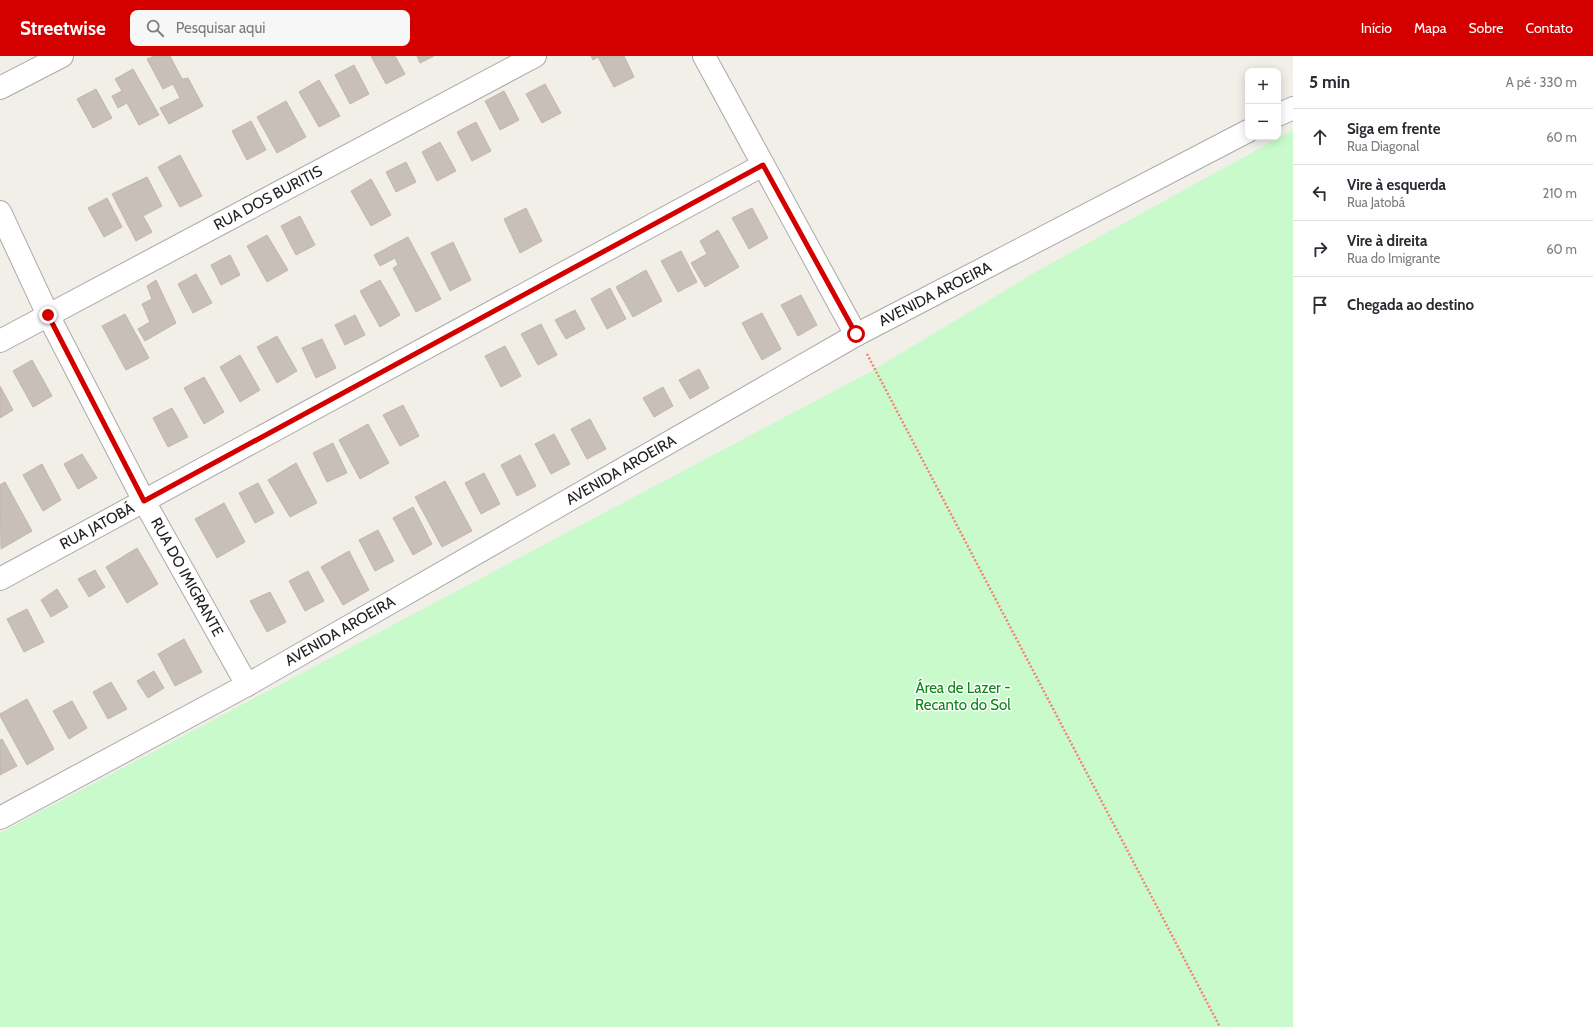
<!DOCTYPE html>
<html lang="pt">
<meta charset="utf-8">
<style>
:root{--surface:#fff;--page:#f7f7f7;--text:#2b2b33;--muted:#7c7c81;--line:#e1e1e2;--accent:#d40000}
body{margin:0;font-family:Cabin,sans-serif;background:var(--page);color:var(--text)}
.controls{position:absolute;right:12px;top:12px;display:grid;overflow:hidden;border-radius:8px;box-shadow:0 2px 10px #0003}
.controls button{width:36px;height:36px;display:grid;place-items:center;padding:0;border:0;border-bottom:1px solid var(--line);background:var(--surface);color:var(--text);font:20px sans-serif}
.stop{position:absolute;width:12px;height:12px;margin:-9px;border:3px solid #d40000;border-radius:50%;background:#fff}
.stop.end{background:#d40000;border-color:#fff;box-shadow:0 1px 4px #0008}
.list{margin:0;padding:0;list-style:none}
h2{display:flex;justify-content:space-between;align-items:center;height:52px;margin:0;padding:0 16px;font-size:17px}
h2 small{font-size:13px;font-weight:400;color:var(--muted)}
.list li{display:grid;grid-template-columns:26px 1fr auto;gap:12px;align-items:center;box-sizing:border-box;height:56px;padding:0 16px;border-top:1px solid var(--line)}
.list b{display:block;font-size:15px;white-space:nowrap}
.list p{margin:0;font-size:13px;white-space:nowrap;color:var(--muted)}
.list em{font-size:13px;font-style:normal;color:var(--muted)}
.icon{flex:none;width:22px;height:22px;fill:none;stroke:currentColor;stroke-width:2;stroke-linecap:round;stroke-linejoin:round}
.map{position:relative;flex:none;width:1293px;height:971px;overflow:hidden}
header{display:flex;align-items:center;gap:24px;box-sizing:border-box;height:56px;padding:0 20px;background:var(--accent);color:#fff}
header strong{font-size:19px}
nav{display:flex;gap:22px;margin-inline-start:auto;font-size:14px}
.search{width:280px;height:36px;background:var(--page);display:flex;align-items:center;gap:10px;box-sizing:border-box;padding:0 14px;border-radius:8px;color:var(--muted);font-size:15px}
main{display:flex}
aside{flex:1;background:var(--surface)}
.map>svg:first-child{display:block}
.park{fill:#c8facc}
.building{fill:#c7bfb8;stroke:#c4b6ab}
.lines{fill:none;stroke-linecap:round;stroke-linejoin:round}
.minor-casing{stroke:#a9a9a9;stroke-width:24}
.path{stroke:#fa8072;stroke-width:2.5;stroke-dasharray:2 2;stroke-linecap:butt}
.minor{stroke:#fff;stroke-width:22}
.route{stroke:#d40000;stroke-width:5}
.labels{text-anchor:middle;stroke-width:3;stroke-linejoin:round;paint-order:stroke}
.street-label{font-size:15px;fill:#222;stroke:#fff}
.park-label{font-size:15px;fill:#0c8416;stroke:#fff}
</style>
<header>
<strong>Streetwise</strong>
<div class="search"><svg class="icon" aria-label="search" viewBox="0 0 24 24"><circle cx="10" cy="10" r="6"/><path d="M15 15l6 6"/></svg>Pesquisar aqui</div>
<nav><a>Início</a><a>Mapa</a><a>Sobre</a><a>Contato</a></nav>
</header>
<main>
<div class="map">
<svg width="1293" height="971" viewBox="0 0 1293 971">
<rect width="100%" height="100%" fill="#f2efe9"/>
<polygon class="park" points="1293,74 1293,971 0,971 0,777 868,317 1039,214"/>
<g class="building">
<polygon points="154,0 170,0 182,23 188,22 203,50 169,68 160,52 180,42 173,28 163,33 147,3"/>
<polygon points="371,0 395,0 405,18 386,28"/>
<polygon points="417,0 434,0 420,7"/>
<polygon points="591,0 624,0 634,21 614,31 598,1 593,4"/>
<polygon points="354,9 369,38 350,48 335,19"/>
<polygon points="133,13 159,59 139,69 127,47 118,52 112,40 122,35 115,23"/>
<polygon points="319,24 340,60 319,71 299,36"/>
<polygon points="545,28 561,57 542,67 526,38"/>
<polygon points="96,33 112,62 93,72 77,43"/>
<polygon points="504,35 519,64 500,74 485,45"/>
<polygon points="286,45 306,81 277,97 257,61"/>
<polygon points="251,65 266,94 247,104 232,75"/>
<polygon points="476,66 491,95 472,105 457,76"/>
<polygon points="440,86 456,115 437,125 422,96"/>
<polygon points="180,99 202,140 180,151 158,111"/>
<polygon points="406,106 416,126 396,136 386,116"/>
<polygon points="147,121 162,150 143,160 152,176 136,185 112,138"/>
<polygon points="371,123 391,159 371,170 351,135"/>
<polygon points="107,142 122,171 104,181 88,152"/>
<polygon points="526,152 542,185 520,197 504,163"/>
<polygon points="752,152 768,182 749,193 732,162"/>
<polygon points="300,160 315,189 296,199 281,170"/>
<polygon points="718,174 739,211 705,231 691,207 707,198 700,185"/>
<polygon points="267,179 288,214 267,226 247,190"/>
<polygon points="408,181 441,243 416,256 393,212 398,209 395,202 380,210 374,199"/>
<polygon points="453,186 471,224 450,235 431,197"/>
<polygon points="681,195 697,226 678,236 661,205"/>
<polygon points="230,199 240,219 221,229 211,209"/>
<polygon points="646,214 662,245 633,261 616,231"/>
<polygon points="196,218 212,247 193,257 178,228"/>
<polygon points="156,224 176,267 145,285 138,273 150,266 142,248 152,243 147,230"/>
<polygon points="380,224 400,259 380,271 360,235"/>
<polygon points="610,232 626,263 607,273 591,243"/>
<polygon points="801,239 817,269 798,280 781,249"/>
<polygon points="575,254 585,273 566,283 555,264"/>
<polygon points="762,257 781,293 762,304 742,267"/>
<polygon points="125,258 149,302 126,314 102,270"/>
<polygon points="355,259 365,279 345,289 335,269"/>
<polygon points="541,268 557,299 538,309 521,278"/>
<polygon points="277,280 297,315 277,327 257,291"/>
<polygon points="322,283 336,312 316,322 302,292"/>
<polygon points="505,290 521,320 501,331 485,300"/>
<polygon points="240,299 260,334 240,346 220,311"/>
<polygon points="32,304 52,340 33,351 13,315"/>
<polygon points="699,313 709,332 690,343 679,324"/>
<polygon points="204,321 224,356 204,368 184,332"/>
<polygon points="0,330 13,354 0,362"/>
<polygon points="663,331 673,350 654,361 643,342"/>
<polygon points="403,349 419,380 400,390 383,359"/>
<polygon points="172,352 188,381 168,391 153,362"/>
<polygon points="590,363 606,393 587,403 571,373"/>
<polygon points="368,368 389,407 360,423 339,384"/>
<polygon points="554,378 570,408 551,418 535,388"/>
<polygon points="333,387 347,417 327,426 313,397"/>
<polygon points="82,398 97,422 78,433 64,408"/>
<polygon points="520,399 536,430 517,440 501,409"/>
<polygon points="296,407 317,447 290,461 268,424"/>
<polygon points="42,408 61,444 43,455 23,419"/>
<polygon points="484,417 500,448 481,458 465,427"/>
<polygon points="445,425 472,475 442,491 415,441"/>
<polygon points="5,426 32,475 1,493 0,429"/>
<polygon points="258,427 274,457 255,467 239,437"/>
<polygon points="224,447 245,486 217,502 195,463"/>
<polygon points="413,451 432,488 413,499 393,462"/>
<polygon points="378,474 394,505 375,515 359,484"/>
<polygon points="137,492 158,528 127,547 106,511"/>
<polygon points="349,495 369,534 343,549 321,511"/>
<polygon points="95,514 105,531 89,541 78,523"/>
<polygon points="308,515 324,545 305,555 289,525"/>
<polygon points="57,533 68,551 51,561 41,544"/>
<polygon points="270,536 286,566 267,576 250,545"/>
<polygon points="27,553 44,586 24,596 7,563"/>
<polygon points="184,583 202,616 175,630 158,598"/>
<polygon points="154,615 164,632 148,642 137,625"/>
<polygon points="111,626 127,653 108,663 93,636"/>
<polygon points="27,643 54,693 27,709 0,660 0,658"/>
<polygon points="72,645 87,672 69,683 53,655"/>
<polygon points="2,683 17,710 0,719 0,684"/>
</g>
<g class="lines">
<defs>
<g id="minor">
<polyline points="704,0 856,279"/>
<polyline points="0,32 62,0"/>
<polyline points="1278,59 1293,52"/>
<polyline points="0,156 48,259 144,445 247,629"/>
<polyline points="0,285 535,0"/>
<polyline points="0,523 763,109"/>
<polyline points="0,762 247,629 856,279 1248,75"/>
</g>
</defs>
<use href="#minor" class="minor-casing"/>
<polyline class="path" points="867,298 1220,971"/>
<use href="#minor" class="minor"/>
</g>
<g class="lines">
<polyline class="route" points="48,259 144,445 763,109 856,278"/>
</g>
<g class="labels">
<g class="street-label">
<text transform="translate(268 142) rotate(-28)" y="5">RUA DOS BURITIS</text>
<text transform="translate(935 238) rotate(-27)" y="5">AVENIDA AROEIRA</text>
<text transform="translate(621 414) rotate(-30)" y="5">AVENIDA AROEIRA</text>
<text transform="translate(97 470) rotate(-28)" y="5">RUA JATOBÁ</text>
<text transform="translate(187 521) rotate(61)" y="5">RUA DO IMIGRANTE</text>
<text transform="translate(340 575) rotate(-30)" y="5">AVENIDA AROEIRA</text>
</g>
<g class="park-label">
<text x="963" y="637">Área de Lazer -<tspan x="963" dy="17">Recanto do Sol</tspan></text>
</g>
</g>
</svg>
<div class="controls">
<button>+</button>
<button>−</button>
</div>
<div class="stop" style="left:856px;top:278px"></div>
<div class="stop end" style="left:48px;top:259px"></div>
</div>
<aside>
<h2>5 min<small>A pé · 330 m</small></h2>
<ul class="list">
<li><svg class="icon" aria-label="ahead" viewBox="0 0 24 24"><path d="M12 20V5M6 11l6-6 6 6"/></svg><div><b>Siga em frente</b><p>Rua Diagonal</p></div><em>60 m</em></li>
<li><svg class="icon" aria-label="left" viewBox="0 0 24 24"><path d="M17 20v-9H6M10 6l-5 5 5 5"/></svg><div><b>Vire à esquerda</b><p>Rua Jatobá</p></div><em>210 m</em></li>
<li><svg class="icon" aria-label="right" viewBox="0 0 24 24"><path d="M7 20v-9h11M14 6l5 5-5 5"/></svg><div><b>Vire à direita</b><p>Rua do Imigrante</p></div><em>60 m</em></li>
<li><svg class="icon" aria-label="arrive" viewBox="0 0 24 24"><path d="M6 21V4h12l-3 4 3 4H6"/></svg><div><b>Chegada ao destino</b></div></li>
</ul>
</aside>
</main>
